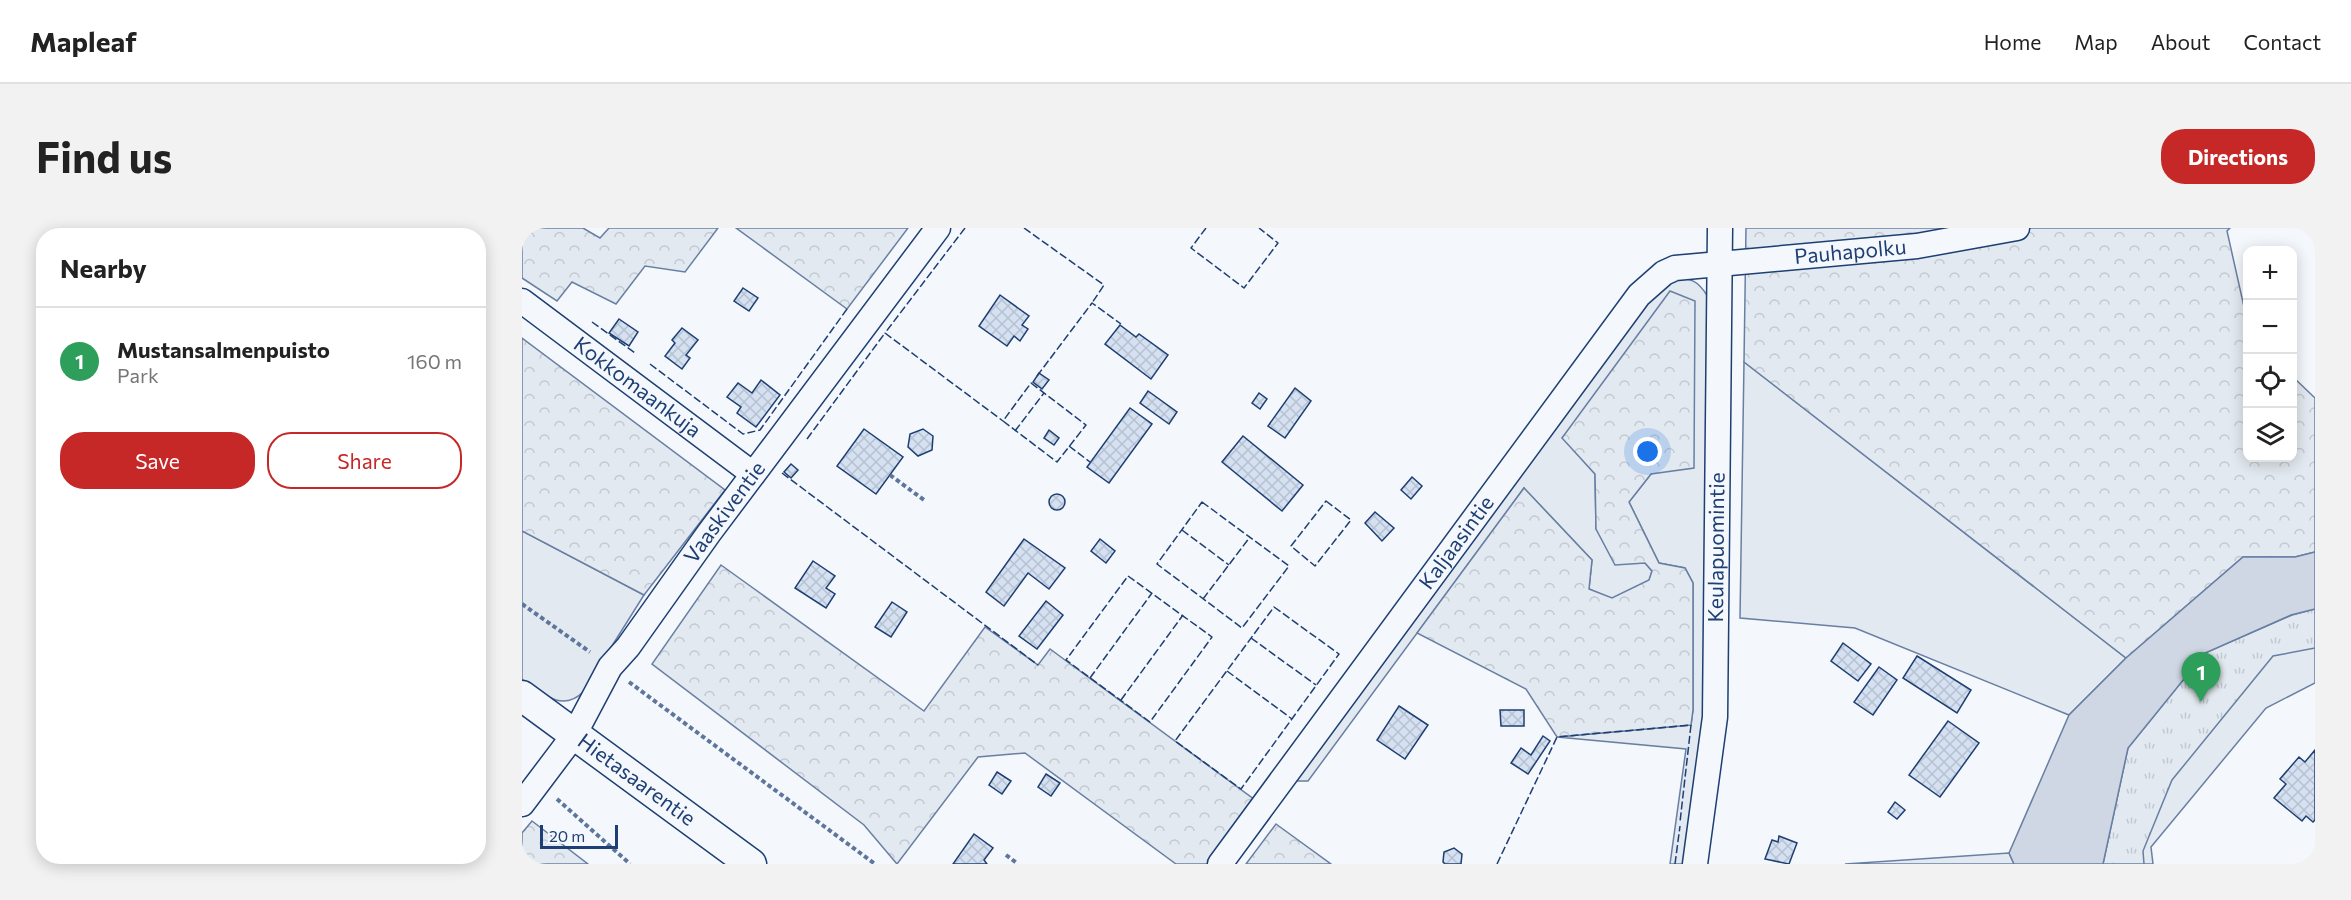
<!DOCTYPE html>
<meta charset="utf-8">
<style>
:root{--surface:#fff;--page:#f2f2f2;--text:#222;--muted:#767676;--line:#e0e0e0;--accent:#c62828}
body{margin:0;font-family:Commissioner,sans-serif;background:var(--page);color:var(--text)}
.controls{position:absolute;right:18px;top:18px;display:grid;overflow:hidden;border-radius:12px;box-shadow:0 3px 15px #0003}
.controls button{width:54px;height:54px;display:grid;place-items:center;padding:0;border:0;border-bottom:2px solid var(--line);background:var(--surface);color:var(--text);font:30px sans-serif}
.scale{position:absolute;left:18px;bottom:15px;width:78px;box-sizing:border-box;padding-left:6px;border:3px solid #1d3f73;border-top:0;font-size:16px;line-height:21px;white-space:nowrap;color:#1d3f73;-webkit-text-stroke:4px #f4f7fb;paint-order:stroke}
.you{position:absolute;left:1126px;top:224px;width:21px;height:21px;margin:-15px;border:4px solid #fff;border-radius:50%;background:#1a73e8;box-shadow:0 0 0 9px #1a73e833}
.badge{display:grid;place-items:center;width:39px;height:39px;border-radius:50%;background:var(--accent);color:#fff;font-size:20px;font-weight:700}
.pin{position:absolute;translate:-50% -50px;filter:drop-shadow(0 2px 3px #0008)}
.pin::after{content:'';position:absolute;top:32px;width:21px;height:18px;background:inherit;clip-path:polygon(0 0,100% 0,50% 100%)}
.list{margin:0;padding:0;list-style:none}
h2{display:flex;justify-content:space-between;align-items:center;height:78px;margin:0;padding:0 24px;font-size:26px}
h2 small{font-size:20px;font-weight:400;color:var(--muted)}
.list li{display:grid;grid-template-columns:39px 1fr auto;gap:18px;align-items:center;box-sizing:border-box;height:108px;padding:0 24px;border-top:2px solid var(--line)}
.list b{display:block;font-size:22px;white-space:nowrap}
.list p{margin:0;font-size:20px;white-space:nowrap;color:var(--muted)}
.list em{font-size:20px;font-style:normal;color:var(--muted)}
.actions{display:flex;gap:12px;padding:18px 24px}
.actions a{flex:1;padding:14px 0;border:2px solid var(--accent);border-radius:24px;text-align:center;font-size:21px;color:var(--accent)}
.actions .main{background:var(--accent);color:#fff}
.icon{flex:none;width:33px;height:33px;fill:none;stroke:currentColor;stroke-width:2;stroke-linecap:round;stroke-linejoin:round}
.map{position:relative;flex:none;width:1793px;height:636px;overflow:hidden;border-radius:24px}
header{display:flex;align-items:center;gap:36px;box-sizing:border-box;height:84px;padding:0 30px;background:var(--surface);border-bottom:2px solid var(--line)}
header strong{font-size:28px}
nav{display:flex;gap:33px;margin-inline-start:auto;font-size:21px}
.intro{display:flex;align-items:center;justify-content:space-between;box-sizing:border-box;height:144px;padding:0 36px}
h1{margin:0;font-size:42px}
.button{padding:15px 27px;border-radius:24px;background:var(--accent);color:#fff;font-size:21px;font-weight:700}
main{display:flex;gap:36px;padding:0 36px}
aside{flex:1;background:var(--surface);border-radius:24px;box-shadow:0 3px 15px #0003}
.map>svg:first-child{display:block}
.grass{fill:#e3e9f0;stroke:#687fa3;stroke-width:1.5}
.forest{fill:url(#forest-crowns);stroke:#687fa3;stroke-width:1.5}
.park{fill:url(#park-tufts);stroke:#687fa3;stroke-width:1.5}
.water{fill:#cfd7e4;stroke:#687fa3;stroke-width:1.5}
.building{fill:url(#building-cross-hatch);stroke:#1d3f73;stroke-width:1.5}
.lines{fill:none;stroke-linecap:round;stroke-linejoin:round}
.minor-casing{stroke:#1d3f73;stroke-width:27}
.tertiary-casing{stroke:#1d3f73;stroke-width:33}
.path{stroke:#5e769c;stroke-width:4;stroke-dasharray:4.5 3;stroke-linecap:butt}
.minor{stroke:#f4f7fb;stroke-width:24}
.tertiary{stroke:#f4f7fb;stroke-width:30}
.fence{stroke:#1d3f73;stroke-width:1.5;stroke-dasharray:8 3;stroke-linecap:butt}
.labels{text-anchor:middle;stroke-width:4.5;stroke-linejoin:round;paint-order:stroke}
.street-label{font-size:21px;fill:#1d3f73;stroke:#f4f7fb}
</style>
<header>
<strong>Mapleaf</strong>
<nav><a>Home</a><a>Map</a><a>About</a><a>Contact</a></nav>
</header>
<div class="intro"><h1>Find us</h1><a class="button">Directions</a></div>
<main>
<aside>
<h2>Nearby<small></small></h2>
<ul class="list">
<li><span class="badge" style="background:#2e9e5b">1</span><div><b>Mustansalmenpuisto</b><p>Park</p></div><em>160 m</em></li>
</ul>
<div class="actions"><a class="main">Save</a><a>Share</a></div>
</aside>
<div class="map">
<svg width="1793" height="636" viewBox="0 0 1793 636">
<defs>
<pattern id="forest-crowns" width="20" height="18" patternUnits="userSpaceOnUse" patternTransform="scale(1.5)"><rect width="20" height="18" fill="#e3e9f0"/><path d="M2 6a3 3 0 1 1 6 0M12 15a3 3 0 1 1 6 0" fill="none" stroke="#c2c9d1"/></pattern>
<pattern id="park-tufts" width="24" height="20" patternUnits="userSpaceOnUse" patternTransform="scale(1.5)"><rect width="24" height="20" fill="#e3e9f0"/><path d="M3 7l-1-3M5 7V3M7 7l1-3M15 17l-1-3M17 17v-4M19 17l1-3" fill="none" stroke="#c2c9d1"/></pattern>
<pattern id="building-cross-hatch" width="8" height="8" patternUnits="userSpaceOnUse" patternTransform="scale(1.5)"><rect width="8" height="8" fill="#d5e0f0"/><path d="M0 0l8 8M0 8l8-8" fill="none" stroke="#b6c1d1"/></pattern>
</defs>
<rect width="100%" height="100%" fill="#f4f7fb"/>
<g class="grass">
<path d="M1150 50C1169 50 1176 52 1186 69L1182 496 1164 636H1148L1164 521 1035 509 1169 497 1171 482V355L1163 340 1137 335 1107 274 1129 246 1040 209 1073 246 1074 301 1123 335 1130 343 1127 353 1090 371 1067 361 1070 332 1002 260 786 553H776L772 549 1130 63Z"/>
<polygon points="1222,134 1604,430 1547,487 1333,400 1218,390"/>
<path d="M0 303 122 367 61 464C40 485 20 465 0 451Z"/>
<polygon points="1793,381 1793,455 1744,480 1629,619 1631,636 1581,636 1606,520"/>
<polygon points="1487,625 1492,636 1323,636"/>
</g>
<g class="forest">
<polygon points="0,0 61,0 78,10 87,0 196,0 163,44 123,38 94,76 50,54 35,73 0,50"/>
<polygon points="214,0 386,0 325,81"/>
<polygon points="1224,0 1708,0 1705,3 1725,92 1726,230 1770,230 1771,149 1793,170 1793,324 1773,329 1721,329 1604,430 1222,134"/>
<polygon points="1148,63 1173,73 1172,240 1129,246 1107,274 1137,335 1163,340 1171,355 1171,482 1169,497 1035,509 1004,461 895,405 1002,260 1070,332 1067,361 1090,370 1127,352 1130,343 1123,335 1093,337 1074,301 1073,246 1040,210"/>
<polygon points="0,110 203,262 122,367 0,303"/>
<polygon points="199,337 402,483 463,399 516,437 528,421 733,572 685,636 654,636 503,525 456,529 375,636 342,597 130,436"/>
<polygon points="10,593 66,636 0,636 0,605"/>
<polygon points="754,596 809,636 724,636"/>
</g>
<polygon class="park" points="1793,381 1793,420 1751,428 1650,552 1621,623 1622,636 1581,636 1606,520 1683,425 1770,387"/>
<polygon class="water" points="1793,324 1793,381 1769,387 1683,425 1606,520 1581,636 1492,636 1487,625 1547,487 1604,430 1721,329 1773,329"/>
<g class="building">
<polygon points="221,60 236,70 227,83 212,73"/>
<polygon points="478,67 507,88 500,97 506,101 498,113 492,108 485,118 457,98"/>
<polygon points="97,91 116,104 107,118 87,105"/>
<polygon points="598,97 614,109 617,106 646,127 629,151 583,116"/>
<polygon points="160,100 176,112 164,127 168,130 160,141 143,128 153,115 150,112"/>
<polygon points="517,145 527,152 520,161 511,154"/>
<polygon points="239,152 258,167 234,199 215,185 219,179 205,169 216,155 230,165"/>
<polygon points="773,160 789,173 763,210 746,198"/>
<polygon points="626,163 655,184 647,196 618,175"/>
<polygon points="737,165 745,171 738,181 730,175"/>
<polygon points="608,180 630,196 587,255 565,239"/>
<polygon points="342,201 381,229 354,266 315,238"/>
<polygon points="401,201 411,208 410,222 396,228 386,219 388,206"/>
<polygon points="527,202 537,210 532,217 522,210"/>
<polygon points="721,208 781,257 760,283 700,234"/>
<polygon points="269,236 276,242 269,250 262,244"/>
<polygon points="890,249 900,258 889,271 879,262"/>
<circle cx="535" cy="274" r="8"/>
<polygon points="853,284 872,300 860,313 843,295"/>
<polygon points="502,311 543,340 527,361 506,345 482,378 464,364"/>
<polygon points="578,311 593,323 584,335 569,323"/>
<polygon points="291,333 313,348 304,360 313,366 304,380 273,360"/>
<polygon points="524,373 541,387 515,421 497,408"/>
<polygon points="370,374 385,384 369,409 353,399"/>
<polygon points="1321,415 1349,436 1336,453 1309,433"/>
<polygon points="1395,428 1449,462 1435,485 1381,450"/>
<polygon points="1357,439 1375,452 1351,487 1332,474"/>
<polygon points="877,478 906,497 883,531 855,512"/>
<polygon points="978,482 1002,482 1002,498 979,498"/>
<polygon points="1426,493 1457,515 1418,569 1387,547"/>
<polygon points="1021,508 1028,513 1006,546 989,535 999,520 1009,527"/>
<polygon points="1793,522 1793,592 1791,594 1784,588 1780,593 1752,570 1764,556 1758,551 1777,529 1783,534"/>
<polygon points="475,544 489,553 480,566 467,557"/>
<polygon points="524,546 538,555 529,568 516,559"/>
<polygon points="1373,574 1383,582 1375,591 1366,584"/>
<polygon points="452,606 471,620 462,632 465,636 431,636"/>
<polygon points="1257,608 1275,615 1267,636 1243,631 1250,612 1256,614"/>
<polygon points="932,620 940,626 939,636 923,636 921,634 922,624"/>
</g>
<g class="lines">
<defs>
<g id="minor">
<path id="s1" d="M0 73 231 246"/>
<path id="s2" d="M0 576 52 507 88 439 106 419 187 305 416 0"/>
<path id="s3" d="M698 636 1117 67 1142 45 1153 40 1395 18 1495 0"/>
<path id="s4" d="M1173 636 1193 489 1198 0"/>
</g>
<g id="tertiary">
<path id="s5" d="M0 468 229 636"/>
</g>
</defs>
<use href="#minor" class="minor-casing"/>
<use href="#tertiary" class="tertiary-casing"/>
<g class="path">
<polyline points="368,247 402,272"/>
<polyline points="0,376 68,424"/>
<polyline points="107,454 353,636"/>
<polyline points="35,571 108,636"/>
<polyline points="484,627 496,636"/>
</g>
<use href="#minor" class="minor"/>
<use href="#tertiary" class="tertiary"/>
<g class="fence">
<polyline points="443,0 363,105 481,193"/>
<polyline points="502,0 582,57 570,75"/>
<polyline points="684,0 669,20 722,60 756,15 737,0"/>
<polyline points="70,94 113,125"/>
<polyline points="128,136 221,206 238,202 325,81"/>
<polyline points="515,148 570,75 599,96"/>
<polygon points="509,155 564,197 535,234 481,193"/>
<polyline points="493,203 522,165"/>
<polyline points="285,211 363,105"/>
<polyline points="547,218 568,234"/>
<polyline points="260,245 516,437"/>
<polygon points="804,273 829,292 793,338 769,318"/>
<polygon points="680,274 767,338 720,400 635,336"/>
<polyline points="660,302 707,337"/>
<polygon points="606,348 690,409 628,494 544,432"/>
<polyline points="681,371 728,309"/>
<polygon points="752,379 817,426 719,561 653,513"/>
<polyline points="729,410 794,457"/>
<polyline points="705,443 770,491"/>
<polyline points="568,450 630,365"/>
<polyline points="599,472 661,387"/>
<polyline points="975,636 1035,509 1169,497 1158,594"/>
<polyline points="1153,636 1158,598"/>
</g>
</g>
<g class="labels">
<g class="street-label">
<text dy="7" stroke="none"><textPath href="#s3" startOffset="928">Pauhapolku</textPath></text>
<text dy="7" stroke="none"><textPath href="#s1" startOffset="144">Kokkomaankuja</textPath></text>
<text dy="7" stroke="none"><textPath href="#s2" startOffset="356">Vaaskiventie</textPath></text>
<text dy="7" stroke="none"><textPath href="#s3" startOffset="399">Kaljaasintie</textPath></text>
<text dy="7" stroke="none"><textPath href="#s4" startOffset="318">Keulapuomintie</textPath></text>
<text dy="7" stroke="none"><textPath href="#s5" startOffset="142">Hietasaarentie</textPath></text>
</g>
</g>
</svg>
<div class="controls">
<button>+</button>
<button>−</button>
<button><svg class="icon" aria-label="locate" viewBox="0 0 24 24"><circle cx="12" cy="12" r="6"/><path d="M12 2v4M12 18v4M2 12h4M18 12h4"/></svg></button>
<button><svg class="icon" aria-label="layers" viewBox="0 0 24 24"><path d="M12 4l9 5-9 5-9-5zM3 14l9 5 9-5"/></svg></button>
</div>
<div class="scale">20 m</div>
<div class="you"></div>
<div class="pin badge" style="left:1679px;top:474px;background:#2e9e5b">1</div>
</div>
</main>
